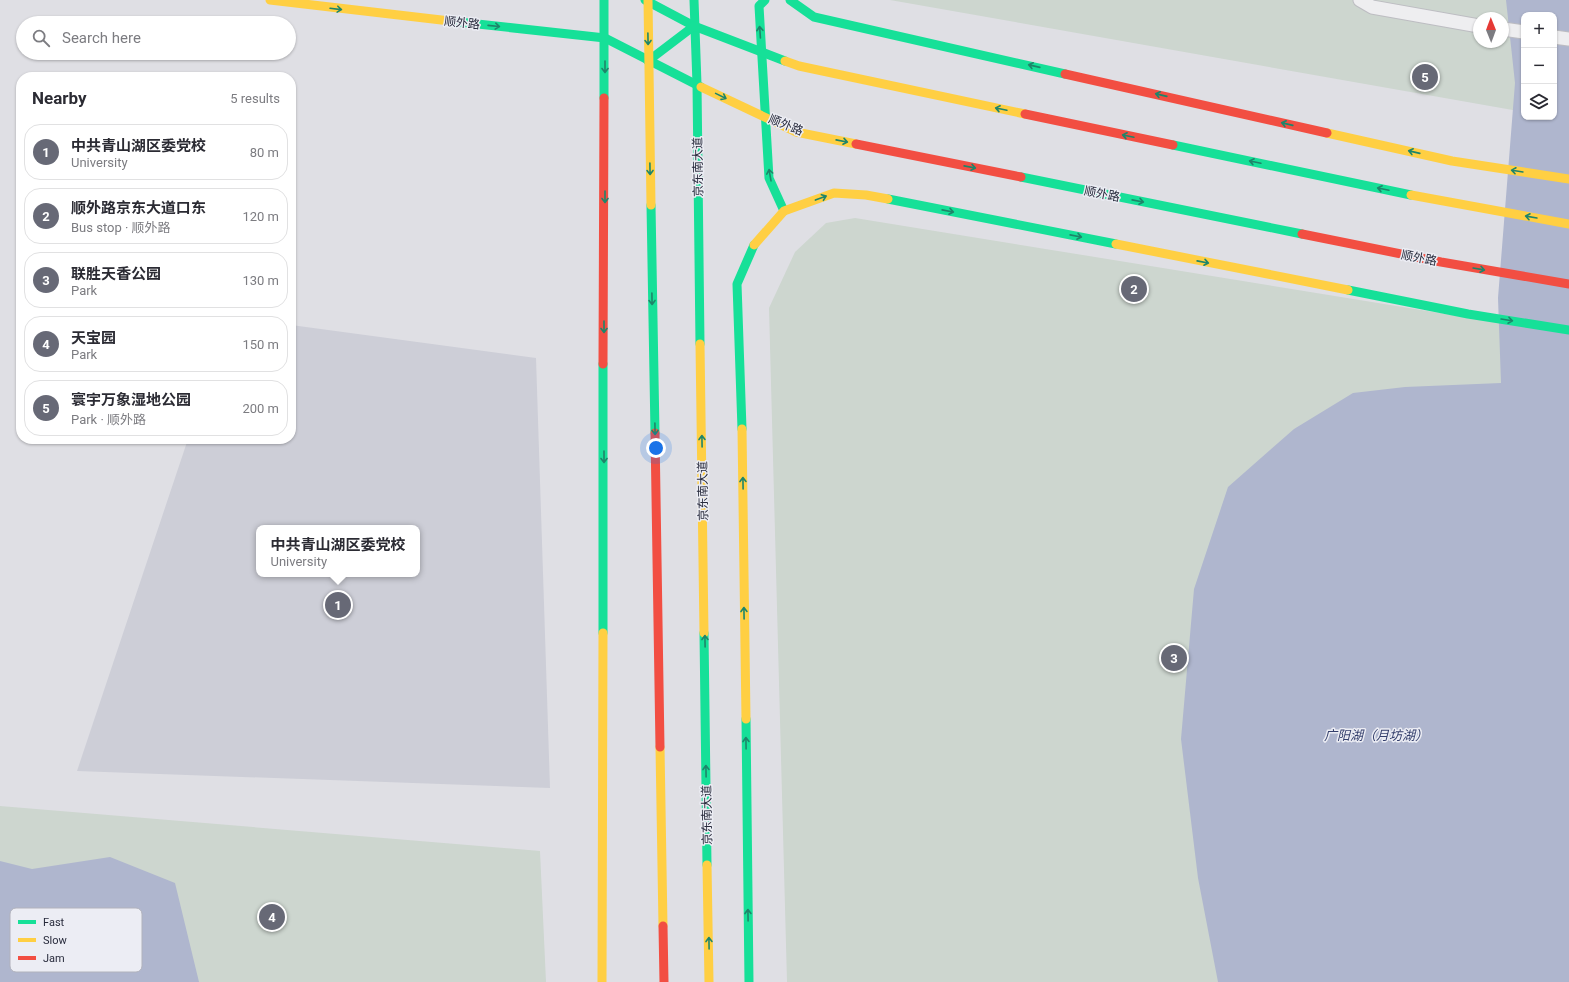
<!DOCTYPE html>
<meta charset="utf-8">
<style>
:root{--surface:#fff;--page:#f7f7f7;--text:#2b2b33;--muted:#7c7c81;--line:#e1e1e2;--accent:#676976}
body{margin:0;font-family:Roboto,"Noto Sans SC",sans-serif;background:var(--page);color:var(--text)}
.controls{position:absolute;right:12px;top:12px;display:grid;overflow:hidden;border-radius:8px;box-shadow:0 1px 3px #0004}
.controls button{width:36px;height:36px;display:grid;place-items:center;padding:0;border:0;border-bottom:1px solid var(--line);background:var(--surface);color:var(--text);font:20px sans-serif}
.compass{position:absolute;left:1473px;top:12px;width:36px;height:36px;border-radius:50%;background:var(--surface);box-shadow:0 1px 3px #0004;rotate:359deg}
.you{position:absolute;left:656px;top:448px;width:14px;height:14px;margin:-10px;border:3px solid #fff;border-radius:50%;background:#1a73e8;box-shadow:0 0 0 6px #1a73e833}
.badge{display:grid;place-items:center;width:26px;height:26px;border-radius:50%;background:var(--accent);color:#fff;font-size:13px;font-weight:700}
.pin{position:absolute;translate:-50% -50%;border:2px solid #fff;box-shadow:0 1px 4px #0006}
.popup{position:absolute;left:256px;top:525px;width:164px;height:52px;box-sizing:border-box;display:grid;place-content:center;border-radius:8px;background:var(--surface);filter:drop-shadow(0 1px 3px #0005);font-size:13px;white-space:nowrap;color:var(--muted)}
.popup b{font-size:15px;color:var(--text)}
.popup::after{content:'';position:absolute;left:50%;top:100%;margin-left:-8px;border:8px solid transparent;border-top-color:var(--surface)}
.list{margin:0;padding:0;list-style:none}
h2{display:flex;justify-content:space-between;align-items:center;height:52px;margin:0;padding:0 16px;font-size:17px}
h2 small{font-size:13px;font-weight:400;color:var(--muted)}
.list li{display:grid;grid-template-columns:26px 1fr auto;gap:12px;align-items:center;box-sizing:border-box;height:56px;margin:0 8px 8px;padding:0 8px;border:1px solid var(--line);border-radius:16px}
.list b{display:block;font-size:15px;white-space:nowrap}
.list p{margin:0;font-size:13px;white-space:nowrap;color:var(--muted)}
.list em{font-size:13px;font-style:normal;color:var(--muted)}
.icon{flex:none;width:22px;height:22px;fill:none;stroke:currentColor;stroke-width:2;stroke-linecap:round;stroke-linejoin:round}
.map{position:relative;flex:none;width:1569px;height:982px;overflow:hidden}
.search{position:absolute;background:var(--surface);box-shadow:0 1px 3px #0004;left:16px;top:16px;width:280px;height:44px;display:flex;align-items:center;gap:10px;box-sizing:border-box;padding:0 14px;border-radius:22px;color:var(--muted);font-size:15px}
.panel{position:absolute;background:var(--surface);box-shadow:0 1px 3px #0004;left:16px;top:72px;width:280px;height:372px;border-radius:16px}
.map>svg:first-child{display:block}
.built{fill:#cdced7;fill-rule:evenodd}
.green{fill:#cdd6cf;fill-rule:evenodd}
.water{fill:#afb6ce;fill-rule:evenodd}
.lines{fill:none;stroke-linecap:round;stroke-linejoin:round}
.lane-casing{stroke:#bdbdc2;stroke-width:15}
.lane{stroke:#eeeef0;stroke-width:13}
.fast{stroke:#16e098;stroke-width:9}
.slow{stroke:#ffcf43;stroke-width:9}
.jam{stroke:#f24e42;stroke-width:9}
.oneway{stroke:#1e856a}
.labels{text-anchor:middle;stroke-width:3;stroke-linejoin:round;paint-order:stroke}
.street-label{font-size:12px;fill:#272a3b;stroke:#ecedf4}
.water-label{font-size:13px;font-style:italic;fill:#343f6c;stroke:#ecedf4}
.key{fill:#ecedf4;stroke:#b1b2bc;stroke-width:1}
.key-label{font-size:11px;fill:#272a3b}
</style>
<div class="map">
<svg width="1569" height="982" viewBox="0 0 1569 982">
<rect width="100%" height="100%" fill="#dfdfe4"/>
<path class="built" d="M291 325 536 358 550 788 77 771 188 439H291ZM259 528H417V574H259Z"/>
<g class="green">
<path d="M890 0H1569V120L1554 117V15H1524V112ZM1479 18H1503V42H1479Z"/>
<polygon points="855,218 1569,334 1569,982 787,982 769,308 795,252 826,223"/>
<polygon points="0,806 540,851 546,982 0,982"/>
</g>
<g class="water">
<path d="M1506 0H1569V982H1218L1198 878 1181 739 1194 589 1228 487 1294 429 1353 393 1405 387 1501 383 1498 298 1515 83ZM1524 15H1554V117H1524Z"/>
<polygon points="110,857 175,883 199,982 0,982 0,861 32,869"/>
</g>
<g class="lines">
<defs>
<g id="lane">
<polyline points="1360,0 1372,7 1479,26"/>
<polyline points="1503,29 1524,32"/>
<polyline points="1554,37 1569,39"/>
</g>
</defs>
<use href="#lane" class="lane-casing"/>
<use href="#lane" class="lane"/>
<g class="fast">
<polyline points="645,0 694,26"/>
<polyline points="694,0 697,84 700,344"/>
<polyline points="765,0 759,6 769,178 784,211"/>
<polyline points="790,0 814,17 1065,74"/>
<polyline points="450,21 605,38 701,87"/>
<polyline points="648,61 694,26 785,61"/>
<polyline points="604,98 604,0"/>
<polyline points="1173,145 1411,195"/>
<polyline points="1021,177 1302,234"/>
<polyline points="888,199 1116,244"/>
<polyline points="651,205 655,433"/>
<polyline points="1348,290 1468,314 1569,330"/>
<polyline points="742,429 737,284 754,245"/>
<polyline points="603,633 603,364"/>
<polyline points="704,633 707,865"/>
<polyline points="746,719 749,982"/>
</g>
<g class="slow">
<polyline points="270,0 450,21"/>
<polyline points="648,0 651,205"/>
<polyline points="785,61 799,66 1025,114"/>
<polyline points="701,87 796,132 856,144"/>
<polyline points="1327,133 1452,161 1569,179"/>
<polyline points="1411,195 1569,224"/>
<polyline points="1116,244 1348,290"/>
<polyline points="754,245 784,211 834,193 866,195 888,199"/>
<polyline points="700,344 704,633"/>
<polyline points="742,429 746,719"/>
<polyline points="660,747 663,926"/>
<polyline points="707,865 709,982"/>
<polyline points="602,982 603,633"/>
</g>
<g class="jam">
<polyline points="1065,74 1327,133"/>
<polyline points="1025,114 1173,145"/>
<polyline points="856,144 1021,177"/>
<polyline points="1302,234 1441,262 1569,284"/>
<polyline points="603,364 604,98"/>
<polyline points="655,433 660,747"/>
<polyline points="663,926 664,982"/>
</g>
</g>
<defs><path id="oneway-shaft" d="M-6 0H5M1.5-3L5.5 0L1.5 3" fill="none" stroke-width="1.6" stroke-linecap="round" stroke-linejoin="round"/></defs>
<g class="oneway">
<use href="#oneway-shaft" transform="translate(336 9) rotate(7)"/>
<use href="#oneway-shaft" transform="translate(494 26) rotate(6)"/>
<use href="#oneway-shaft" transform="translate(760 32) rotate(-94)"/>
<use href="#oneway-shaft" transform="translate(648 39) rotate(89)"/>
<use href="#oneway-shaft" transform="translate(1034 66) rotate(-167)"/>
<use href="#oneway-shaft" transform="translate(605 67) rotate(90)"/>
<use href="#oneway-shaft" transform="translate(1161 95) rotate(-167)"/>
<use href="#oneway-shaft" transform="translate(721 96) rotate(26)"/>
<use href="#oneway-shaft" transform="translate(1001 109) rotate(-168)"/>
<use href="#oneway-shaft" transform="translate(1287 124) rotate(-167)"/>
<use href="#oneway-shaft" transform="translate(1128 136) rotate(-168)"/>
<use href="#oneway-shaft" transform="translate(842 141) rotate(11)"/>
<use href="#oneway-shaft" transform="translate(1414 152) rotate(-167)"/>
<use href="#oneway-shaft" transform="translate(1255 162) rotate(-168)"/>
<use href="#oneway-shaft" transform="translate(970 167) rotate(11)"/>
<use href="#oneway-shaft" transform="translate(650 169) rotate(89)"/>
<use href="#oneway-shaft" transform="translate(1517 171) rotate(-171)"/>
<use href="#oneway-shaft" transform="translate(770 175) rotate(-100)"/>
<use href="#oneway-shaft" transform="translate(1383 189) rotate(-168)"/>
<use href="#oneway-shaft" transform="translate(605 197) rotate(90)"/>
<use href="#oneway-shaft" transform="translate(821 198) rotate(-20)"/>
<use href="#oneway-shaft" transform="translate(1138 201) rotate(11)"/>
<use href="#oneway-shaft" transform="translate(948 211) rotate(11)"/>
<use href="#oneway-shaft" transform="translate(1531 217) rotate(-170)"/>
<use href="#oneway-shaft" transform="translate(1076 236) rotate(11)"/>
<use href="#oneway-shaft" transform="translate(1203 262) rotate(11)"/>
<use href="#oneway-shaft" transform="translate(1479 269) rotate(10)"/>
<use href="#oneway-shaft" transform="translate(652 299) rotate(89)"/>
<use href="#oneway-shaft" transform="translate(1507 320) rotate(9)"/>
<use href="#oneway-shaft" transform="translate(604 327) rotate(90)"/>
<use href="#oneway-shaft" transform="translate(655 429) rotate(89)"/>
<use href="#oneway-shaft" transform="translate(702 441) rotate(-91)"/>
<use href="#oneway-shaft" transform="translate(604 457) rotate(90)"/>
<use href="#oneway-shaft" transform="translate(743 483) rotate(-91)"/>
<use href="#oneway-shaft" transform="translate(744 613) rotate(-91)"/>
<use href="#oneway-shaft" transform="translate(705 641) rotate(-91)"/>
<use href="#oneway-shaft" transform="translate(746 743) rotate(-91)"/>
<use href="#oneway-shaft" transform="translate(706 771) rotate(-91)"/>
<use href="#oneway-shaft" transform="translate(748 915) rotate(-91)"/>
<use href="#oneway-shaft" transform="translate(709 943) rotate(-91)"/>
</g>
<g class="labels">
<g class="street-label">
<text transform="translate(462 23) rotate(6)" y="4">顺外路</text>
<text transform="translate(786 125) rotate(22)" y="4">顺外路</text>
<text transform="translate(698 167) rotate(-91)" y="4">京东南大道</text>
<text transform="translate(1102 194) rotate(11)" y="4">顺外路</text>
<text transform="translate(1419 258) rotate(11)" y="4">顺外路</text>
<text transform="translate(703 491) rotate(-91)" y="4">京东南大道</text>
<text transform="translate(707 815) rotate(-91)" y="4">京东南大道</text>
</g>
<g class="water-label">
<text x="1376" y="740">广阳湖（月坊湖）</text>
</g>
</g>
<rect x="10" y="908" width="132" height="64" rx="6" class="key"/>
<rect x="18" y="920" width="18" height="4" fill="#16e098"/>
<rect x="18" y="938" width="18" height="4" fill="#ffcf43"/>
<rect x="18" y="956" width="18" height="4" fill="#f24e42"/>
<g class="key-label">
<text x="43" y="926">Fast</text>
<text x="43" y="944">Slow</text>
<text x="43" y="962">Jam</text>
</g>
</svg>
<div class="controls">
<button>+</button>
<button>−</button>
<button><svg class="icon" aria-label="layers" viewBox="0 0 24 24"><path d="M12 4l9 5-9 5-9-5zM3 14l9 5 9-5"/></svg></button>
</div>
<svg class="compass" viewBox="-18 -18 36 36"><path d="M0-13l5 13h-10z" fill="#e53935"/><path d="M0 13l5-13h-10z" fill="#7c7c81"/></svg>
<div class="you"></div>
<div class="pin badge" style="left:338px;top:605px">1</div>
<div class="popup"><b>中共青山湖区委党校</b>University</div>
<div class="pin badge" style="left:1134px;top:289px">2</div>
<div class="pin badge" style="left:1174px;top:658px">3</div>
<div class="pin badge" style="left:272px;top:917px">4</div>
<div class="pin badge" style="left:1425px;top:77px">5</div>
<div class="search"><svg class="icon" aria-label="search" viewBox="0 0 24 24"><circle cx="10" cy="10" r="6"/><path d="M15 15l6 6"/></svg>Search here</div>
<section class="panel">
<h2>Nearby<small>5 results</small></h2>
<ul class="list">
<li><span class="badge">1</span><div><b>中共青山湖区委党校</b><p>University</p></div><em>80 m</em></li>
<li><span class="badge">2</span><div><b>顺外路京东大道口东</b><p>Bus stop · 顺外路</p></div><em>120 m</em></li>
<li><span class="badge">3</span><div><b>联胜天香公园</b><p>Park</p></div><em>130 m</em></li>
<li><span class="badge">4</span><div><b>天宝园</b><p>Park</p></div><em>150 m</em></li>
<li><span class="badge">5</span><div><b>寰宇万象湿地公园</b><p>Park · 顺外路</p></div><em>200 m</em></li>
</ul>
</section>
</div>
